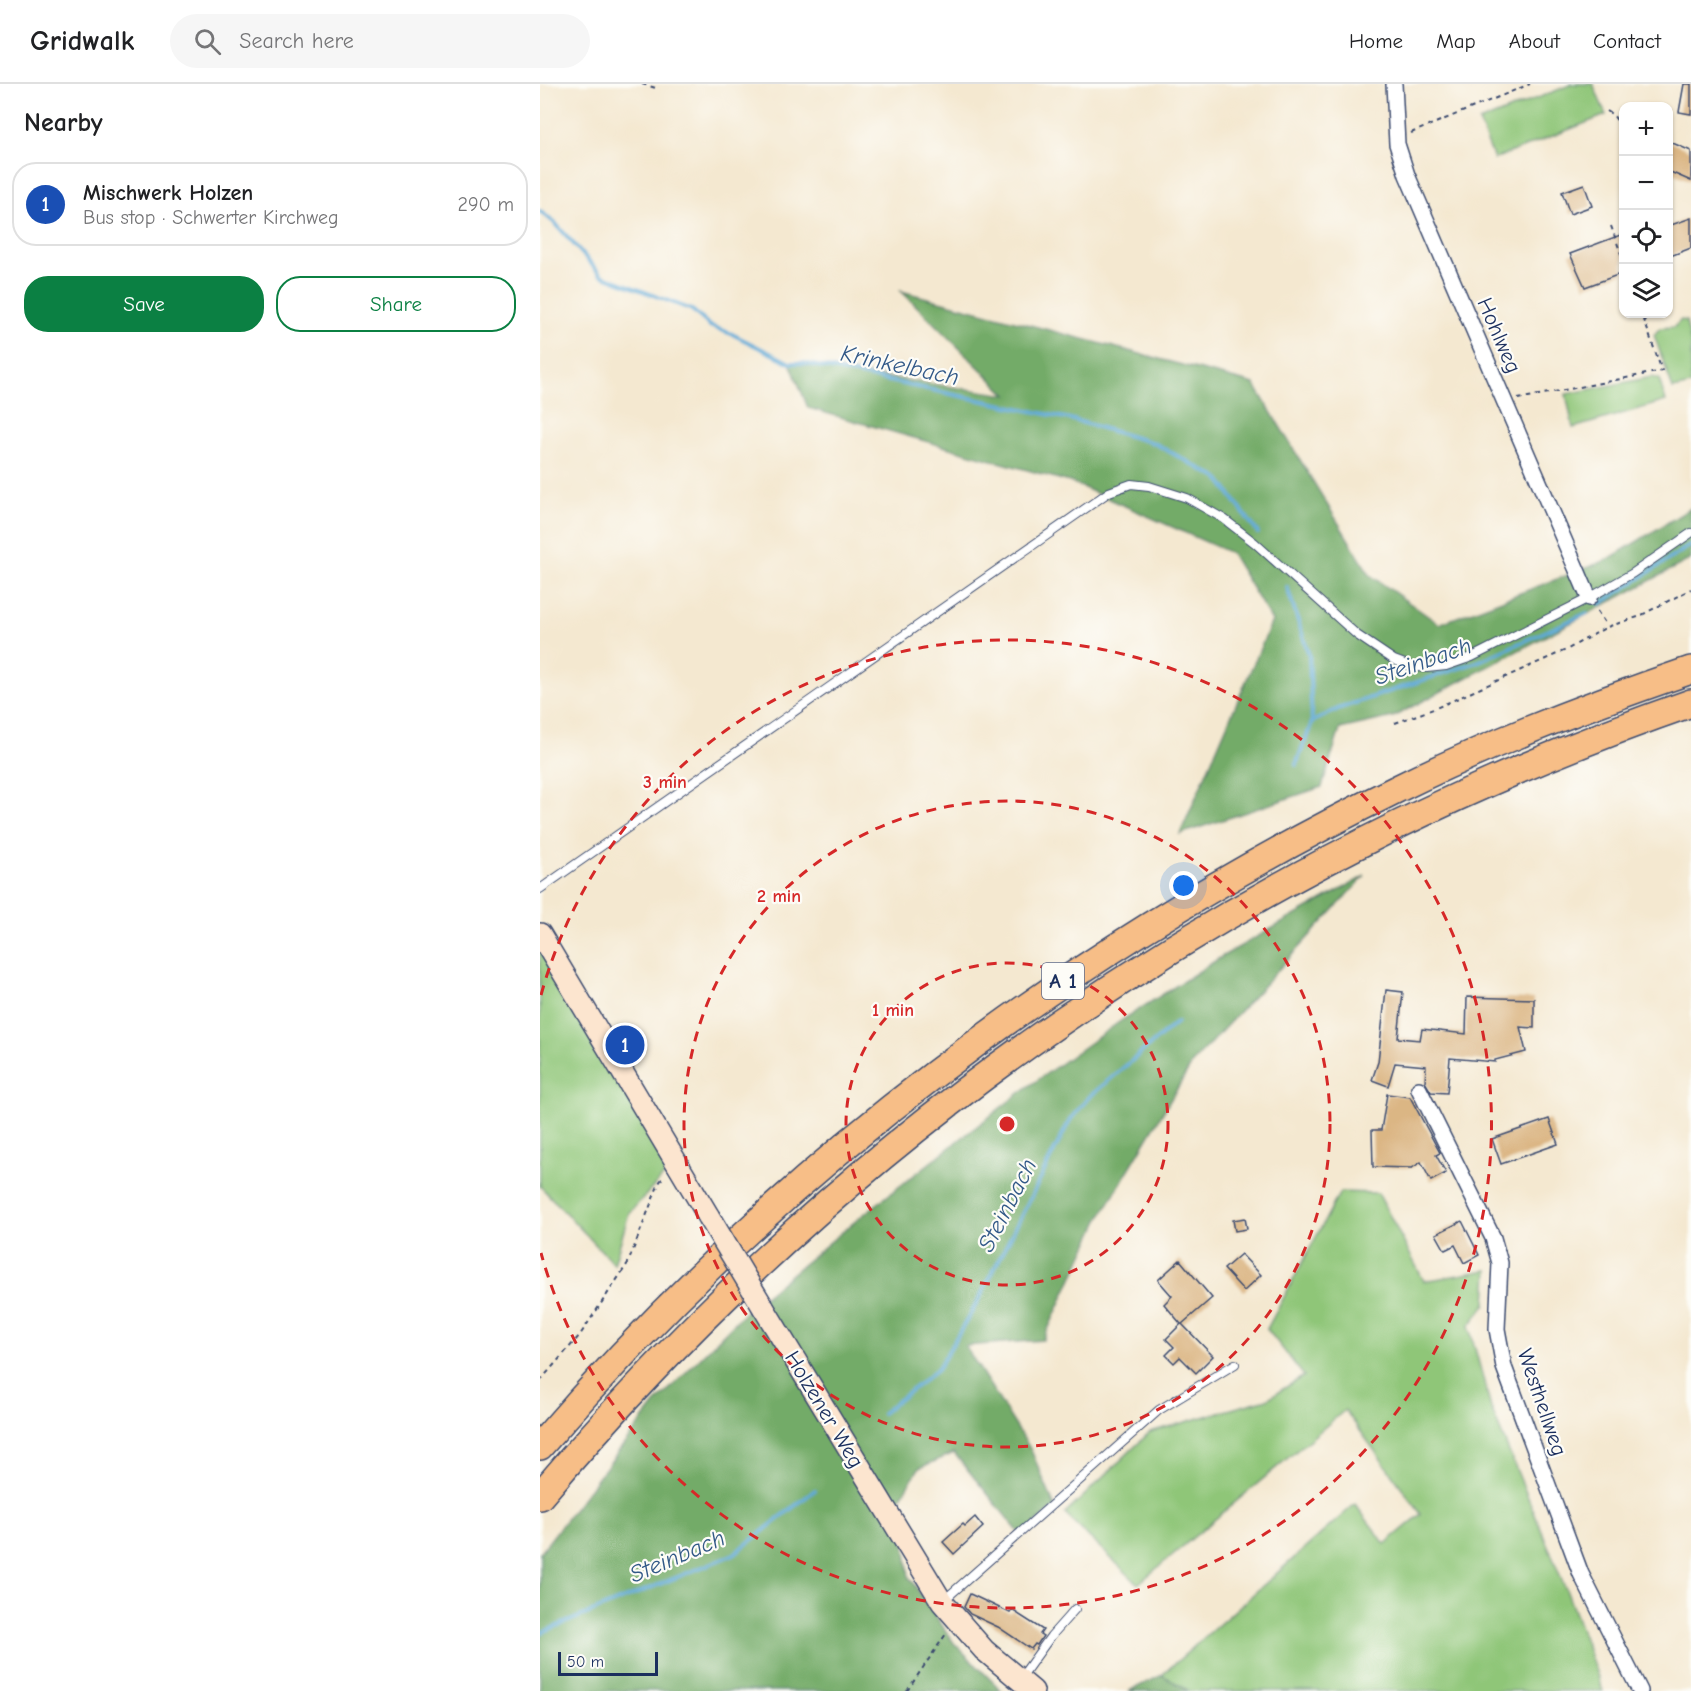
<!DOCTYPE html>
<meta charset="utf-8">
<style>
:root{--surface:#fff;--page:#f6f6f6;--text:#202124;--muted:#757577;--line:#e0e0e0;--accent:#0b8043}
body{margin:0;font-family:"Comic Neue",sans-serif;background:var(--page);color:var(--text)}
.controls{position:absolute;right:18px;top:18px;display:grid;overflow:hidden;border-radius:12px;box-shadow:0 2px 4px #0004}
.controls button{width:54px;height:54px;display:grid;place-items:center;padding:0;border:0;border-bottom:2px solid var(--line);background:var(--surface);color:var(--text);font:30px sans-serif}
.scale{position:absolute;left:18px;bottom:15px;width:100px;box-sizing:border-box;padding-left:6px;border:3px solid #1b2f5e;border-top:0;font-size:16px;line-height:21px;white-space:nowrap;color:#1b2f5e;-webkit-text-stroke:4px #fdfcf7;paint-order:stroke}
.you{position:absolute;left:644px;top:802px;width:21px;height:21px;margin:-15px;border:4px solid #fff;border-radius:50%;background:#1a73e8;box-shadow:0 0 0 9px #1a73e833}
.badge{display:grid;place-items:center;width:39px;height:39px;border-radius:50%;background:var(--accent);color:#fff;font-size:20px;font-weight:700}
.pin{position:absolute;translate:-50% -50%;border:3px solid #fff;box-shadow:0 2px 6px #0006}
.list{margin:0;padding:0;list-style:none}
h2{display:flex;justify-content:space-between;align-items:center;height:78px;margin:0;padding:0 24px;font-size:26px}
h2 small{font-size:20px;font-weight:400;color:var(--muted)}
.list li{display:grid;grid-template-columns:39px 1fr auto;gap:18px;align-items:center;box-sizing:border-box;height:84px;margin:0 12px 12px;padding:0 12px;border:2px solid var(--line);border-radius:24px}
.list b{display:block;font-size:22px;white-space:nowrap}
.list p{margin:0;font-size:20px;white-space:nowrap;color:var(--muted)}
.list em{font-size:20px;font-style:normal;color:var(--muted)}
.actions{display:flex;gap:12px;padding:18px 24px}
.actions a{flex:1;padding:14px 0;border:2px solid var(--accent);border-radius:24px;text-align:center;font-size:21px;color:var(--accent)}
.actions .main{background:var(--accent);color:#fff}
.icon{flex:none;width:33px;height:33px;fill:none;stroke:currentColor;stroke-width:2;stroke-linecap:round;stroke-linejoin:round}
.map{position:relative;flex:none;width:1151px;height:1607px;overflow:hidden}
header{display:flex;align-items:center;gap:36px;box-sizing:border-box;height:84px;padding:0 30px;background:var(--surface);border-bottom:2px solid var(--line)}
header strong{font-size:28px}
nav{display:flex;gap:33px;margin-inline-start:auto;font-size:21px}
.search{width:420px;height:54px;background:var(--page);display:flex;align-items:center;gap:15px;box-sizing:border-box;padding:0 21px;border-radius:33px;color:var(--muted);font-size:22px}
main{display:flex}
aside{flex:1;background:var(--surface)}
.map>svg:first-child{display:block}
.green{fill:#8fc678;stroke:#557a6b;stroke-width:1.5}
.forest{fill:#73ab68;stroke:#476d63;stroke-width:1.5}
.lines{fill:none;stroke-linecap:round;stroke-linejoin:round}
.stream{stroke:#5da8d5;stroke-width:4}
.building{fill:#dbb684}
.service-casing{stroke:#3c4b6f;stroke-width:10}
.minor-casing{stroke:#3c4b6f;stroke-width:18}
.secondary-casing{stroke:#3c4b6f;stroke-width:24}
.motorway-casing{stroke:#3c4b6f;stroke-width:30}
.path{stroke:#3c4b6f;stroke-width:2;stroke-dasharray:4.5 4.5;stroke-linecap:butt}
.service{stroke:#fff;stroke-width:8}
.minor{stroke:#fff;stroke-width:15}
.secondary{stroke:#fce5cf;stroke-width:21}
.motorway{stroke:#f7be87;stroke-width:27}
.secondary-bridge-casing{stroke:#3c4b6f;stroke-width:24;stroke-linecap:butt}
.secondary-bridge{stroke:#fce5cf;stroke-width:21}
.ring{fill:none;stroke:#d62828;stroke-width:3;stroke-dasharray:10 8}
.labels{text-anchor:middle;stroke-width:4.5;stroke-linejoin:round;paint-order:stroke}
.shield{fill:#fdfcf7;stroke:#5f6c8c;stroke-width:1.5}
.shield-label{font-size:21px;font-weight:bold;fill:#1b2f5e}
.street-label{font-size:22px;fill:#1b2f5e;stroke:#fdfcf7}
.water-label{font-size:24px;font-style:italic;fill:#325988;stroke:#fdfcf7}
.centre{fill:#d62828;stroke:#fdfcf7;stroke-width:3}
.ring-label{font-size:18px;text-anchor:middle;font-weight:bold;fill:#d62828;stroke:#fdfcf7;stroke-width:4.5;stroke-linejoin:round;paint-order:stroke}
</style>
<header>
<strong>Gridwalk</strong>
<div class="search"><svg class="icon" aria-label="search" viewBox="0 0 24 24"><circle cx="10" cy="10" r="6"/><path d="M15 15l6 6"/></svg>Search here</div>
<nav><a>Home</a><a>Map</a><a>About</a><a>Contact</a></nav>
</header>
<main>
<aside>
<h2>Nearby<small></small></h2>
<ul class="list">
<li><span class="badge" style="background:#1a4fb4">1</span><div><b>Mischwerk Holzen</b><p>Bus stop · Schwerter Kirchweg</p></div><em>290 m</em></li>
</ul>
<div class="actions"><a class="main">Save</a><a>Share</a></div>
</aside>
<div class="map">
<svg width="1151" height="1607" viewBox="0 0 1151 1607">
<rect width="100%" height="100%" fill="#fdfcf7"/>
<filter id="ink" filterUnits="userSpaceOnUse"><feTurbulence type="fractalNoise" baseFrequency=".0167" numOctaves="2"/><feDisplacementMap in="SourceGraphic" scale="12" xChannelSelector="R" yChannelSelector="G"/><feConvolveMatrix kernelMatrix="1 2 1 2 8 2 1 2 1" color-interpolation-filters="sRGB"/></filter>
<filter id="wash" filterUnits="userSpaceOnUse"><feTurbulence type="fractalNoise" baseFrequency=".008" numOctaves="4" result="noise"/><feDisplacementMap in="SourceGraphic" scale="24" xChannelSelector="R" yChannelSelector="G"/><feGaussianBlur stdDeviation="1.35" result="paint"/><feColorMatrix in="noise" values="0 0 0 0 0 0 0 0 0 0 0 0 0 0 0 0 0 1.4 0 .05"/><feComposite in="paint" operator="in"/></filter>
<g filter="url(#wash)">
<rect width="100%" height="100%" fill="#f4e8d0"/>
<g class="green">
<polygon points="1032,0 1053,0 1066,31 954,75 939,38"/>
<polygon points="1141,236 1146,237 1151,260 1151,301 1133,305 1114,251 1120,244 1134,243"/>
<polygon points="1112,293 1119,295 1126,317 1033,344 1026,310"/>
<polygon points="0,850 136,1079 89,1129 74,1180 0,1102"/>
<polygon points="800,1108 838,1109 884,1197 948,1186 946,1220 929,1242 951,1324 1027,1508 1063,1607 649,1607 622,1591 815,1420 845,1460 881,1430 805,1326 598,1500 525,1430 610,1348 727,1315 764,1292 727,1245"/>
</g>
<g class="forest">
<polygon points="361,207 714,300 830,491 899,540 1067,476 1151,424 1151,475 853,633 800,645 782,703 640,750 732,537 691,469 533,399 268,324 250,279 467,311"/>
<polygon points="825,792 653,978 561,1132 503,1256 425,1262 491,1366 515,1423 481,1451 414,1369 379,1384 360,1414 369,1493 414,1559 462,1607 0,1607 0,1469 115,1320 204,1229 324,1130 482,1007 582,936 683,872"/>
<polygon points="622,1591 649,1607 589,1607"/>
</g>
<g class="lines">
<g class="stream">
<polyline points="0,127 16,140 61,191 152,226 170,242 192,250 250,279 263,279 530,335 614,359 679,395 718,449"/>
<polyline points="747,503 769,571 772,638"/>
<polyline points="1060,520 1151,461"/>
<polyline points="756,681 772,638 800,624 937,578 1047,529"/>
<polyline points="342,1329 397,1286 437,1219 530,1036 548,1014 637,938"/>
<polyline points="0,1549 194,1470 275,1406"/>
</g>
</g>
<g id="blocks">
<g class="building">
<polygon points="1144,0 1151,0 1151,30 1139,28"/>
<polygon points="1128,57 1151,67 1151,97 1128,87"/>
<polygon points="1044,100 1052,122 1030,130 1022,108"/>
<polygon points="1151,134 1151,164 1128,173 1128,142"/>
<polygon points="1083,150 1083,189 1045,203 1030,170"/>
<polygon points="846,906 863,908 858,954 880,956 882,945 926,950 927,913 994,915 994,944 980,943 986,968 955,976 955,978 910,974 907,1009 891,1008 885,998 886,982 855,979 848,1002 832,996 838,978"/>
<polygon points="847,1010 870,1013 900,1069 896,1071 906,1089 891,1097 881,1078 872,1084 833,1083 832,1046 841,1046"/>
<polygon points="1009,1035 1018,1060 961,1080 952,1055"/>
<polygon points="705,1134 707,1145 695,1147 693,1136"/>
<polygon points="922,1137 939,1171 924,1179 915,1161 905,1166 896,1150"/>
<polygon points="701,1170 721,1191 704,1207 684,1185"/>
<polygon points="640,1176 672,1214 642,1240 673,1272 656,1289 640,1273 634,1279 626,1271 634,1263 626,1255 641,1240 624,1220 632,1212 618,1196"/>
<polygon points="435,1433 443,1443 414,1470 403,1458 423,1440 425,1442"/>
<polygon points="430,1510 470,1529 472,1526 503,1546 500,1550 503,1552 497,1561 495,1560 491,1565 458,1543 430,1530 424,1523"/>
</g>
</g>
</g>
<g filter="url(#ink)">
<use href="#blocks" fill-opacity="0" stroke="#3c4b6f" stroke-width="1.5"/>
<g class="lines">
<defs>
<g id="service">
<polyline points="0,805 569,408 591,400 609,402 647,414 684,435 715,459 817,551 854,576 870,582 887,584 906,582 932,573 1049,514 1093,489 1151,449"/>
<polyline points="403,1517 619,1326 695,1280"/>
<polyline points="480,1595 511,1552 535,1525"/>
</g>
<g id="minor">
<polyline points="854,0 857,60 867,91 1049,514"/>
<polyline points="879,1005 953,1154 960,1179 957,1245 964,1283 1041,1490 1100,1607"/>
</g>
<g id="secondary">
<polyline points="0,850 169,1133"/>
<polyline points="223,1223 402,1518 444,1566 493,1607"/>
</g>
<g id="motorway">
<path d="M0 1362C237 1086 531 865 857 705 952 658 1051 620 1151 586"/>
<path d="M0 1412C309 1045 698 777 1151 619"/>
</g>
</defs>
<use href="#service" class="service-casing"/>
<use href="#minor" class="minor-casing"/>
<use href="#secondary" class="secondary-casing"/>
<use href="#motorway" class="motorway-casing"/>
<g class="path">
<polyline points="102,0 119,5"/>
<polyline points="1067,27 1073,31 1084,46"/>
<polyline points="871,49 990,0"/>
<polyline points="1071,142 1084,178"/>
<polyline points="978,315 1122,287 1102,230"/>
<polyline points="1057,527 1067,542"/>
<polyline points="855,639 896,624 1026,566 1067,543 1098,533 1151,505"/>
<polyline points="0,1297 40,1251 88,1179 119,1099 124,1092"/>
<polyline points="367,1607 406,1550"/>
</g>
<use href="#service" class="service"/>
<use href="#minor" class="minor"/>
<use href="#secondary" class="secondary"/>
<use href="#motorway" class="motorway"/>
<defs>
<polyline id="secondary-bridge" points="169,1133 223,1223"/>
</defs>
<use href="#secondary-bridge" class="secondary-bridge-casing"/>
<use href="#secondary-bridge" class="secondary-bridge"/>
</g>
</g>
<g class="ring">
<circle cx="467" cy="1040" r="161"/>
<circle cx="467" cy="1040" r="323"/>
<path d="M1 911A484 484 0 1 1 1 1169"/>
</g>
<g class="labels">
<rect class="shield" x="502" y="879" width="42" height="36" rx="4.5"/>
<g class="shield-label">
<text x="523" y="904">A 1</text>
</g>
<g class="street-label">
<text transform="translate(960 251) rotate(67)" y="8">Hohlweg</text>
<text transform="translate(1003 1318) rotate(71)" y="8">Westhellweg</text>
<text transform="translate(285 1325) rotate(59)" y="8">Holzener Weg</text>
</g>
<g class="water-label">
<text transform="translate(360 281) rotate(12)" y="8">Krinkelbach</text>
<text transform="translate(883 577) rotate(-19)" y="8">Steinbach</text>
<text transform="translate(467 1121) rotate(-63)" y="8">Steinbach</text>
<text transform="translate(137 1472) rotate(-23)" y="8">Steinbach</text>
</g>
</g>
<circle cx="467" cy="1040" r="9" class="centre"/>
<g class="ring-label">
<text x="125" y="704">3 min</text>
<text x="239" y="818">2 min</text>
<text x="353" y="932">1 min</text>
</g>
</svg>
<div class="controls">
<button>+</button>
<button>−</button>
<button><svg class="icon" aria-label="locate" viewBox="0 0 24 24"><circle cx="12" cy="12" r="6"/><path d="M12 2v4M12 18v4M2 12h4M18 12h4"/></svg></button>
<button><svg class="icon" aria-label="layers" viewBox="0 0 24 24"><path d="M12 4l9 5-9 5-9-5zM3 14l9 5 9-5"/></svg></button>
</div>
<div class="scale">50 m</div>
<div class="you"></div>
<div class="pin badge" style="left:85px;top:961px;background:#1a4fb4">1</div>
</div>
</main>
